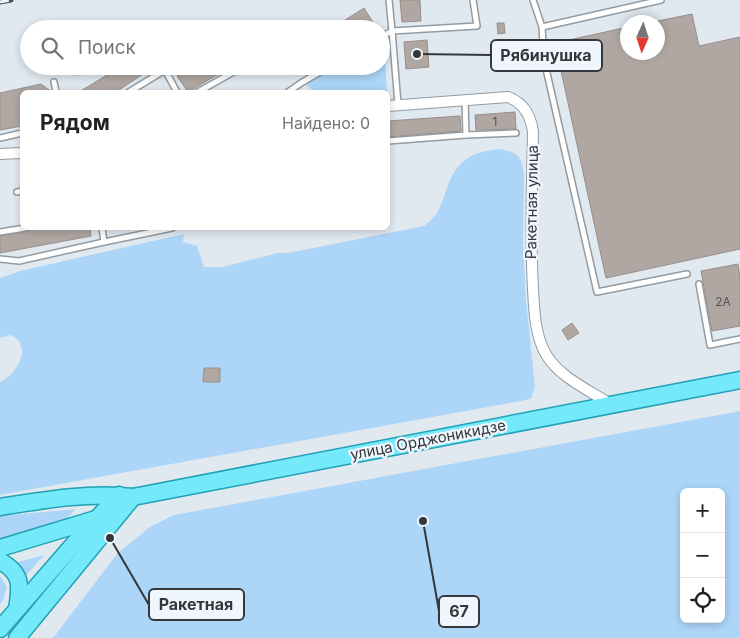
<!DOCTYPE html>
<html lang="ru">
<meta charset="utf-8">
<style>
:root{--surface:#fff;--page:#f2f2f2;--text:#202124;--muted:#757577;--line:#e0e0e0}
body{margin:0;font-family:Inter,sans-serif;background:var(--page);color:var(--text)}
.controls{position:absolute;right:15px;bottom:15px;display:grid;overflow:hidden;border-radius:8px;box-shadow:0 2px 8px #0003}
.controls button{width:45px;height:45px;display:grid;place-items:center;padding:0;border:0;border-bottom:1px solid var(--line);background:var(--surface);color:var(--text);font:25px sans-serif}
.compass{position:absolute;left:620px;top:15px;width:45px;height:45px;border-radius:50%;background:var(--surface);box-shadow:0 2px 8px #0003;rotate:183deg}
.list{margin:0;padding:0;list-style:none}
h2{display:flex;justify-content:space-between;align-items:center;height:65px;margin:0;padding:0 20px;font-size:21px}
h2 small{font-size:16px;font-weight:400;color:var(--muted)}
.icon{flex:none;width:28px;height:28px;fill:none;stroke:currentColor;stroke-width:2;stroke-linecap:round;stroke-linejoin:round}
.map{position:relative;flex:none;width:740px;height:638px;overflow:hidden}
.search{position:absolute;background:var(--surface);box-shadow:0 2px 8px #0003;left:20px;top:20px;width:370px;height:55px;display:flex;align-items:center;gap:12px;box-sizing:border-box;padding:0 18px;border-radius:28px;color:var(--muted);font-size:19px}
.panel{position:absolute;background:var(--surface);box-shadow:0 2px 8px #0003;left:20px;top:90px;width:370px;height:140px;border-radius:8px}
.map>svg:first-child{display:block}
.green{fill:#acd5f7;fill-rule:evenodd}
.building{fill:#b0a7a2;stroke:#978e89}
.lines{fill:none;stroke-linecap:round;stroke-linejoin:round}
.service-casing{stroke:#939ba1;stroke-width:8}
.minor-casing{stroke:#939ba1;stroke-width:12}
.primary-casing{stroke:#20a1b5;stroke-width:19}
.service{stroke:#fff;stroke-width:5}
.minor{stroke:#fff;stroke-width:10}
.primary{stroke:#73e9fa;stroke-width:16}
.rail-casing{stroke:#4e5255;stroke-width:5}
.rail{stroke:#eff6fd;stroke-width:3;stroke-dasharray:9;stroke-linecap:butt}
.labels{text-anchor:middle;stroke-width:4.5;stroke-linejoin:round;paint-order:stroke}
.number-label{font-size:12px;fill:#545454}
.street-label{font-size:15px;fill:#35383a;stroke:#eff6fd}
.leader{fill:none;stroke:#35383a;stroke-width:2}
.callout-dot{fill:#35383a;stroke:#eff6fd;stroke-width:2}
.callout{fill:#eff6fd;stroke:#35383a;stroke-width:2}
.callout-label{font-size:16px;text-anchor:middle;font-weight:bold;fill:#35383a}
</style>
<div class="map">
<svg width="740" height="638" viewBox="0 0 740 638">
<rect width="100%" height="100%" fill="#e1e9f0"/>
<g class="green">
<polygon points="384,40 387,92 315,92 305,84 337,66 381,66 381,42"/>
<path d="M73 66H98C90 71 83 77 74 76L70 71Z"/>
<path d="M500 149C518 153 521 155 524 173L523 242 526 301 535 387 531 398 526 400 0 495V382C17 375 34 345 10 335L0 338V278L20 271 184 234 183 242 197 246 204 267H222L278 253H288L424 226C437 217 440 208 445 194 454 163 468 152 500 149Z"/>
<path d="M740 411V638H53L117 554 150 527 174 515ZM684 492H721V619H684Z"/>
<polygon points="76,509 65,520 0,538 0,516"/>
<polygon points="44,555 24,578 15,563"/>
<polygon points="0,576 7,587 3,600 0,604"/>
</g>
<g class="building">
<polygon points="400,0 420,0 421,21 402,22"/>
<polygon points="364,8 374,24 367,29 331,29"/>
<polygon points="692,14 699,46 740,37 740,249 606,278 555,43 628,27 628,52 658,52 658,21"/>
<polygon points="497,23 504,23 505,33 498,34"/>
<polygon points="427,40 429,67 406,69 404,42"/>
<polygon points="122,66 155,66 116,92 79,92"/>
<polygon points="193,66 232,66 188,92 177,76"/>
<polygon points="287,66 306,66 292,75"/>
<polygon points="41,84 52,92 22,92 22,126 0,130 0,93"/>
<polygon points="515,112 516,129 476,130 475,115"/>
<polygon points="460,116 461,131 388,137 388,121"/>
<polygon points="41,228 90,228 91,236 0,253 0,236 26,232 29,230"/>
<polygon points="738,264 740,278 740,326 712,331 701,271"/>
<polygon points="572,323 579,333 568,340 562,330"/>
<polygon points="204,368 220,368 220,382 203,382"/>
</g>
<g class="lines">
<defs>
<g id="service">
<polyline points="389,0 392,31 477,26 473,0"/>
<polyline points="533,0 542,27 544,60 597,292 687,274"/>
<polyline points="542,27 661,0"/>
<polyline points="381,37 392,31 398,104"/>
<polyline points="54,82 56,92"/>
<polyline points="129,92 165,70 177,92"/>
<polyline points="198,92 244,66"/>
<polyline points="288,92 301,83 330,66"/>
<polyline points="465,100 466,135"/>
<polyline points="0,138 22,133"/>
<polyline points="388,141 466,135 516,133"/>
<polyline points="17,192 22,191"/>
<polyline points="0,232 25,228"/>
<polyline points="104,242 172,228"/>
<polyline points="0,259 19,261 104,242 102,228"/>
<polyline points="699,284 710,345 740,339"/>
</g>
<g id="minor">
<path d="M388 106 508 97C524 103 531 116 533 132 532 185 530 237 533 289 534 310 535 337 547 356 561 378 589 390 610 404"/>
<polyline points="0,154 22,153"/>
</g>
<g id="primary">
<path d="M0 507C44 500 89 492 133 497L740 380"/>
<polyline points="0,548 96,519"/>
<path d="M0 561C22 573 21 585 17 609"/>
<polyline points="0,629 80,537 119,495"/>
<polyline points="17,638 133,497"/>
</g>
</defs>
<use href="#service" class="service-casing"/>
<use href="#minor" class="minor-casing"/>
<use href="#primary" class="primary-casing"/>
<use href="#service" class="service"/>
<use href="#minor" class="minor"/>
<use href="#primary" class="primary"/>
<defs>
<polyline id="rail" points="0,2 11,0"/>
</defs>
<use href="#rail" class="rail-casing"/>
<use href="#rail" class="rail"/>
</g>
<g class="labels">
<g class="number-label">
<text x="495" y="126">1</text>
<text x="723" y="306">2А</text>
</g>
<g class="street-label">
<text transform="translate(532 202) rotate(-89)" y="5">Ракетная улица</text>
<text transform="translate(428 440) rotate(-11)" y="5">улица Орджоникидзе</text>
</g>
</g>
<path class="leader" d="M417 54L491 55M110 538L149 605M423 521L439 611"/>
<g class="callout-dot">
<circle cx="417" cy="54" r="5"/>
<circle cx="110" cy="538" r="5"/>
<circle cx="423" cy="521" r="5"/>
</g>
<g class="callout">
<rect x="491" y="40" width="111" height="31" rx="5"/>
<rect x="149" y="589" width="95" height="31" rx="5"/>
<rect x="439" y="596" width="40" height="31" rx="5"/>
</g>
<g class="callout-label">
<text x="546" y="61">Рябинушка</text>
<text x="196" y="610">Ракетная</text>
<text x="459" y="617">67</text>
</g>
</svg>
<div class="controls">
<button>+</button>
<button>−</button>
<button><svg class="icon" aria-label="locate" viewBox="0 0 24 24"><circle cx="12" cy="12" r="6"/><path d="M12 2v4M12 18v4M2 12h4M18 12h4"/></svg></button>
</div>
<svg class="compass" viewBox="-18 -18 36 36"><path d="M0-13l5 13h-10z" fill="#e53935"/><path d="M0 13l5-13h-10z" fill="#757577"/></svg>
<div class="search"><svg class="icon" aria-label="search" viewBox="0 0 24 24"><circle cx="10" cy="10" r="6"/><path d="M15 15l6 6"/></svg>Поиск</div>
<section class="panel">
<h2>Рядом<small>Найдено: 0</small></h2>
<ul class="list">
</ul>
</section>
</div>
